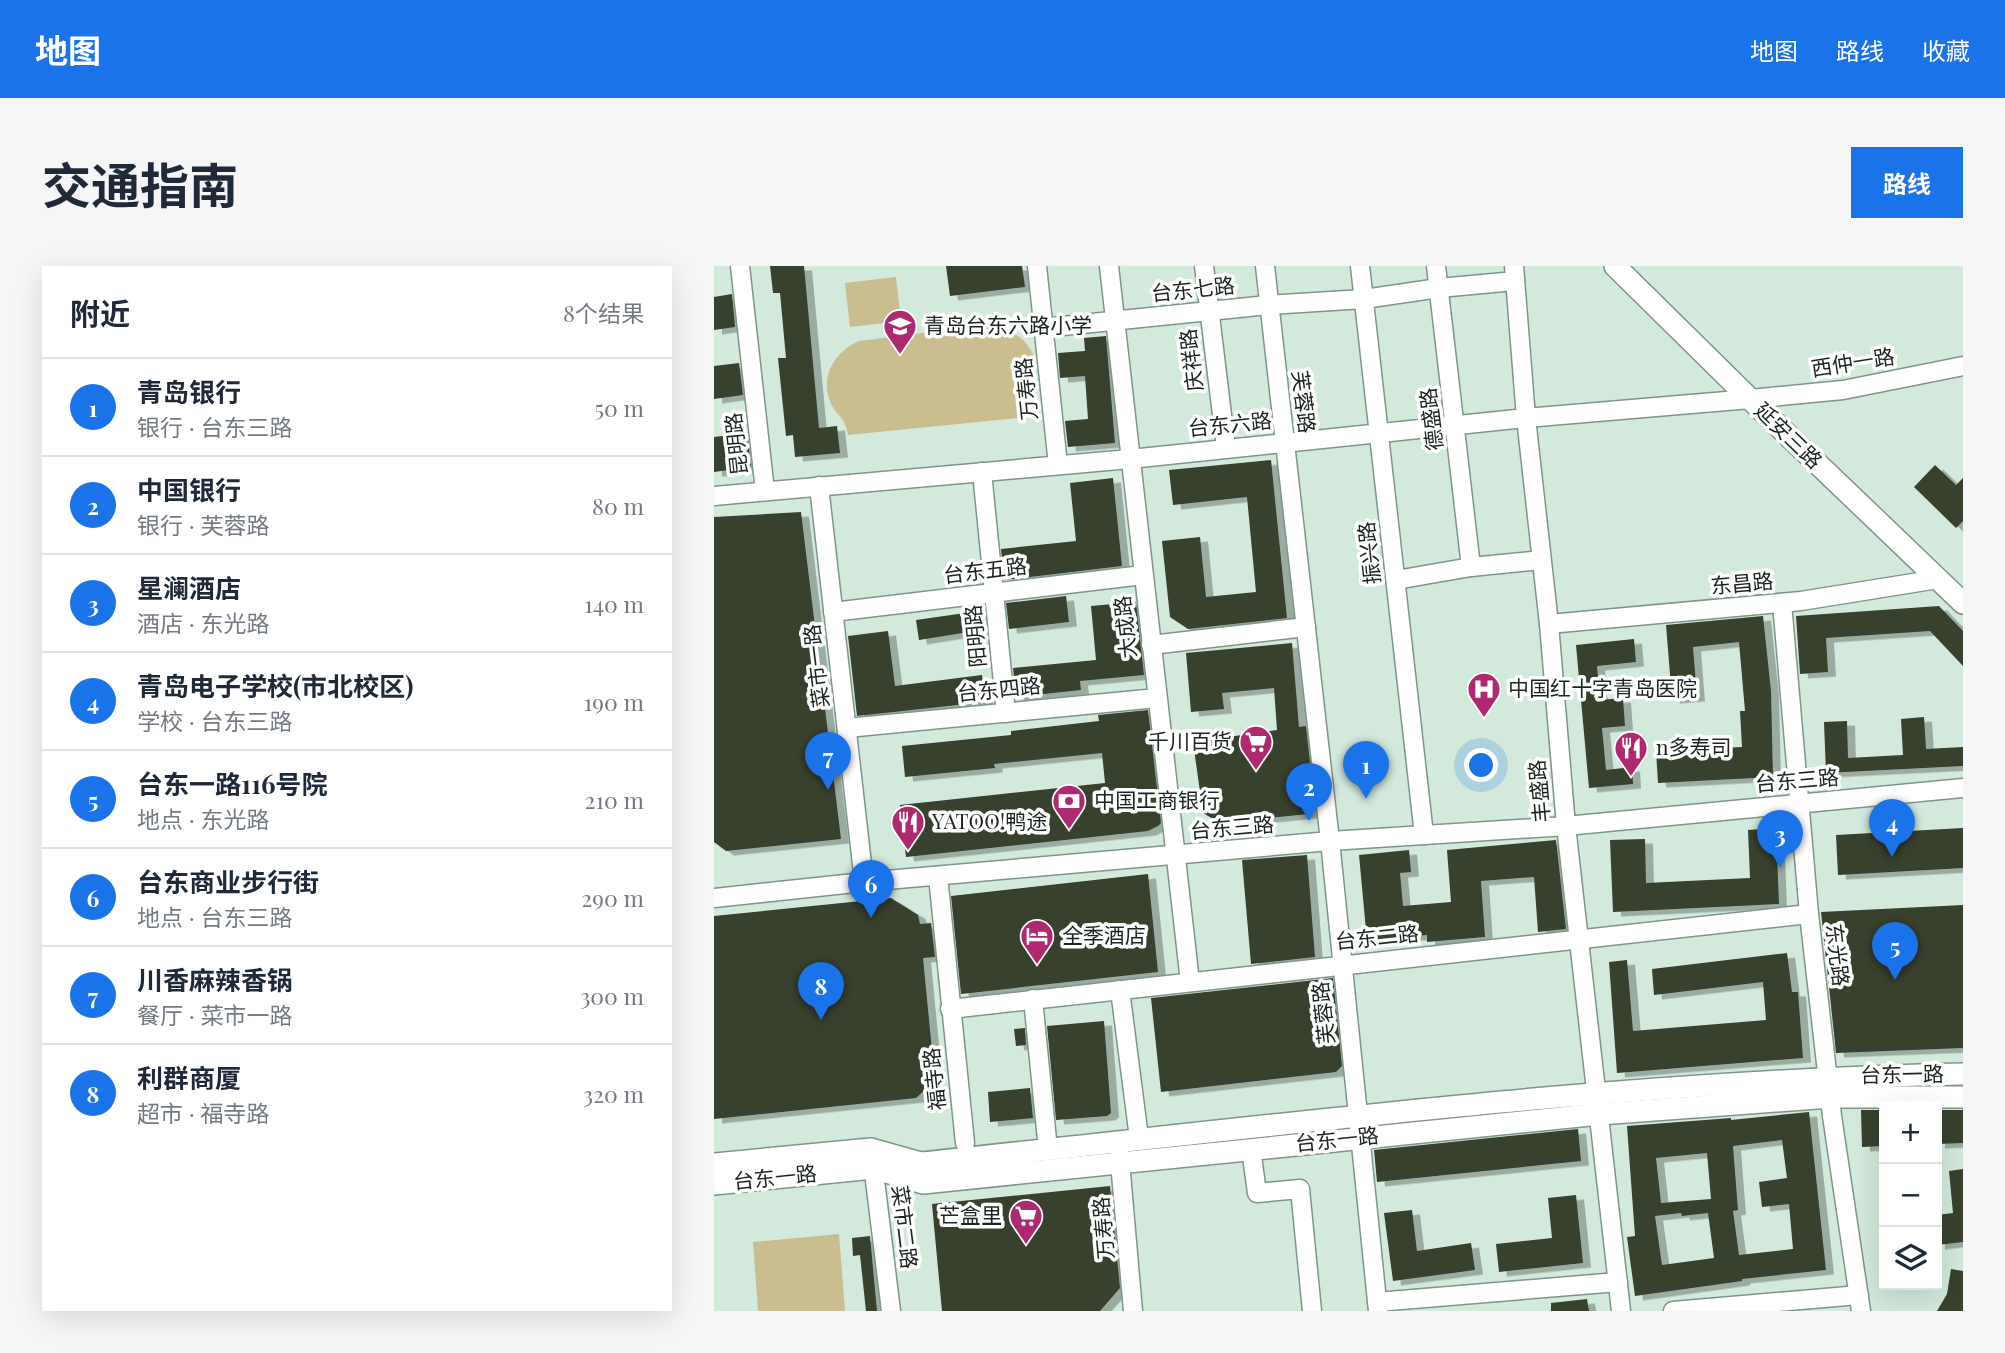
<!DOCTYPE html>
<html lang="zh">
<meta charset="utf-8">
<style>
:root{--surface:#fff;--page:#f6f6f7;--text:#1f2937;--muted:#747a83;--line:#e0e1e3;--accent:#1a73e8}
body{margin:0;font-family:"Playfair Display","Noto Sans SC",serif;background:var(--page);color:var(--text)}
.controls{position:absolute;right:21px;bottom:21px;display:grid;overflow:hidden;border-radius:0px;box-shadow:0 7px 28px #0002}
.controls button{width:63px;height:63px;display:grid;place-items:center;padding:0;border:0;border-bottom:2px solid var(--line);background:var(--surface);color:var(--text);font:35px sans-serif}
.you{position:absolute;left:768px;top:500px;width:24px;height:24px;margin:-18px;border:5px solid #fff;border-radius:50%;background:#1a73e8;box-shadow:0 0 0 10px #1a73e833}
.badge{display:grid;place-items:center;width:46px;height:46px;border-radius:50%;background:var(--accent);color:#fff;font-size:23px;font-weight:700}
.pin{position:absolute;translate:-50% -58px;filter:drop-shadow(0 2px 4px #0008)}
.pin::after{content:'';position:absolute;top:37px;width:24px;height:21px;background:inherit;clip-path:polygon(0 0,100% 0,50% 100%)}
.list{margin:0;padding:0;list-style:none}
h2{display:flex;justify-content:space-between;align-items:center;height:91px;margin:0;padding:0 28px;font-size:30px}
h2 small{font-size:23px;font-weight:400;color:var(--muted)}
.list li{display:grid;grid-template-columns:46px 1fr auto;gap:21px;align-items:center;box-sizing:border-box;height:98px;padding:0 28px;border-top:2px solid var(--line)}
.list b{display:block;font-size:26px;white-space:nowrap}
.list p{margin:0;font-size:23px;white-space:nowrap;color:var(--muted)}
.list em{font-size:23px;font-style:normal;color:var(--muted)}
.icon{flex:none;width:38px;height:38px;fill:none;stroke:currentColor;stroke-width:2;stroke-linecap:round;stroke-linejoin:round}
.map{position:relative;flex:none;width:1249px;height:1045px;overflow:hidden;border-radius:0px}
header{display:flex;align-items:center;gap:42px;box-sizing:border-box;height:98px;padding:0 35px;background:var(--accent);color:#fff}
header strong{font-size:33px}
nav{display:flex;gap:38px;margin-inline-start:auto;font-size:24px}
.intro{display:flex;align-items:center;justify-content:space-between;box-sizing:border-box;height:168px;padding:0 42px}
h1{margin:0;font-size:49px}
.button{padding:18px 32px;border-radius:0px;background:var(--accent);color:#fff;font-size:24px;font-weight:700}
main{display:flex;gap:42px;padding:0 42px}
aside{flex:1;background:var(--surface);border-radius:0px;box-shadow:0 7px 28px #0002}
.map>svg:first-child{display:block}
.green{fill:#cabd90}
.building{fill:#373f2e;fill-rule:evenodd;filter:url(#shadow)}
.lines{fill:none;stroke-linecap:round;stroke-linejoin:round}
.minor-casing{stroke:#809589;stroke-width:21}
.major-casing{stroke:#809589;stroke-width:24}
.minor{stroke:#fff;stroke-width:18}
.major{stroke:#fff;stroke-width:21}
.labels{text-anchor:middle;stroke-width:7;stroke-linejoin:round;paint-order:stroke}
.street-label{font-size:21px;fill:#1c2420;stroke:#fff}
.poi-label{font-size:21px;fill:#1c2420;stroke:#fff;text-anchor:start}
</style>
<header>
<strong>地图</strong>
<nav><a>地图</a><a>路线</a><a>收藏</a></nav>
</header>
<div class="intro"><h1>交通指南</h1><a class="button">路线</a></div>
<main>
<aside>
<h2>附近<small>8个结果</small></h2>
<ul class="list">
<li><span class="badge">1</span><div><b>青岛银行</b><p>银行 · 台东三路</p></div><em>50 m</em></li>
<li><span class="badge">2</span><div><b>中国银行</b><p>银行 · 芙蓉路</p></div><em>80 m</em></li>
<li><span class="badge">3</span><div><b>星澜酒店</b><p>酒店 · 东光路</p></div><em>140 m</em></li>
<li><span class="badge">4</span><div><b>青岛电子学校(市北校区)</b><p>学校 · 台东三路</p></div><em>190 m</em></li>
<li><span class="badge">5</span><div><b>台东一路116号院</b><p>地点 · 东光路</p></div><em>210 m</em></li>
<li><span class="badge">6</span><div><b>台东商业步行街</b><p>地点 · 台东三路</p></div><em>290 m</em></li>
<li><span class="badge">7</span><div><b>川香麻辣香锅</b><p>餐厅 · 菜市一路</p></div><em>300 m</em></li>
<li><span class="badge">8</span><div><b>利群商厦</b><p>超市 · 福寺路</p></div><em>320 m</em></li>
</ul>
</aside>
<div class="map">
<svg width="1249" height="1045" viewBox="0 0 1249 1045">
<defs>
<filter id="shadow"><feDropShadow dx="8" dy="4.5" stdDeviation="0" flood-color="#0004"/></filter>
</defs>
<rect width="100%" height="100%" fill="#d2e9dc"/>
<g class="green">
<polygon points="182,11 187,55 136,61 131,17"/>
<path d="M278 58C319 69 335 100 308 136H312L314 151 134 169C131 149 122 151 116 135 106 109 122 85 145 75Z"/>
<polygon points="125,968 131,1045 44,1045 39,976"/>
</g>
<g class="building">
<polygon points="56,0 90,0 105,162 123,160 126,187 81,191 79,169 72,170 64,92 72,92 66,27 59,27"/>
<polygon points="232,0 308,0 311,21 236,30"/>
<polygon points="18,28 21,61 0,64 0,31"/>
<polygon points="392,70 401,177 354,181 351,155 374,153 371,110 346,112 344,87 371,85 370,72"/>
<polygon points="25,97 29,129 0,133 0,100"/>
<polygon points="33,167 37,201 0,206 0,171"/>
<polygon points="557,194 573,352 474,363 456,351 448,275 486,271 492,331 542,326 533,231 459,239 455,204"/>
<polygon points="1221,199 1242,219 1249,212 1249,255 1242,262 1200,221"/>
<polygon points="399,212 408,300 290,314 287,283 362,275 356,217"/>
<polygon points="87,246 127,573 12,585 0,576 0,251"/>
<polygon points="352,330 355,356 295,363 292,337"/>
<polygon points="422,336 430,409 366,415 367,424 302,431 299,402 382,394 377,340"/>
<polygon points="1225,340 1249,365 1249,400 1216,365 1112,372 1114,406 1086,408 1082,350"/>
<polygon points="258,346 261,365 205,374 202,354"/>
<polygon points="1049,350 1057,425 1059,511 944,517 942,485 1028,481 1026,445 1031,445 1025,376 979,381 983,431 958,433 952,359"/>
<polygon points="174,365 181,420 268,409 271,436 143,450 134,370"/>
<polygon points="920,373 922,396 883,400 886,434 909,432 911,460 888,462 892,504 918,501 919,518 875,522 862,379"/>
<polygon points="578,377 585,461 592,460 601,541 595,548 506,557 489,547 479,476 563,464 560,422 508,427 510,443 477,446 472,387"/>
<polygon points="434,444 447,557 444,560 434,565 192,591 186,539 391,517 388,487 280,498 281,502 191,511 188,480 297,469 297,465 385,455 384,449"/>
<polygon points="1210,451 1212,483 1249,481 1249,500 1112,507 1110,456 1133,455 1134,492 1189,489 1187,453"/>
<polygon points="1062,562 1065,638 899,646 896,574 931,573 932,617 1036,612 1034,564"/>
<polygon points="1249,562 1249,602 1124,609 1122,569"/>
<polygon points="842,574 852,663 824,666 820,611 767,615 771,671 713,676 713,669 653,675 645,589 695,584 697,606 686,607 689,640 737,636 733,584"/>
<polygon points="593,589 601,691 537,698 528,594"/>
<polygon points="434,608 444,706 247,728 237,630"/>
<polygon points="177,632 204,649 206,658 217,657 221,691 209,692 221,815 202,832 0,853 0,650"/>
<polygon points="1249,639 1249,782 1122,787 1107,646"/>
<polygon points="1073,687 1078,726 1084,726 1089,792 903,807 895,696 913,694 919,765 1052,754 1049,716 940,729 938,703"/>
<polygon points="619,712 628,800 622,806 447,826 437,732"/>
<polygon points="390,755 397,847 393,850 342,854 333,760"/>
<polygon points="311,762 312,779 302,780 300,763"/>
<polygon points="316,822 319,852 276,856 274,826"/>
<polygon points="1147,844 1170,844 1170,880 1148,881"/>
<polygon points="1223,844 1249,844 1249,877 1223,878"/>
<path d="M1095 846 1112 1004 1028 1013V1015L921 1030 913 971 921 970 913 860 1017 852V854ZM1068 874 1073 912 1045 916 1048 941 1075 938 1079 983 1025 989 1019 945 1024 944 1019 880ZM993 887 997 933 947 937 942 892ZM967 947 968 950 994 947 1000 992 948 999 941 950Z"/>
<polygon points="864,863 867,895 663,916 660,884"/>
<polygon points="1249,903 1249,976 1223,979 1223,949 1239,947 1235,905"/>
<polygon points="396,920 406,1022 386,1045 228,1045 218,938"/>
<polygon points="862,929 869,997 785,1006 782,978 838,972 834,932"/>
<polygon points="698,944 703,985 757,977 761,1004 679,1015 670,947"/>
<polygon points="156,970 163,1045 152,1045 146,989 139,990 138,972"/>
<polygon points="1237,1003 1249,1005 1249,1045 1223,1045 1233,1028"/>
<polygon points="873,1033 875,1045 837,1045 837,1037"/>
</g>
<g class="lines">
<defs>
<g id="minor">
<polyline points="26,0 51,225"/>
<polyline points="323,0 344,199"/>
<polyline points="395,0 476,716"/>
<polyline points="490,0 512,182"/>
<polyline points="551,0 616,575 664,1045"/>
<polyline points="646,0 710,569"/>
<polyline points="722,0 757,301"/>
<polyline points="800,0 812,152 835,358 852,560 907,1045"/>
<polyline points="329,62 554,39 650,33 725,22 801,15"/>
<polyline points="268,206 292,447"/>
<polyline points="105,220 150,616"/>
<polyline points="0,230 416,193 812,152 1036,133 1129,124 1249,100"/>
<polyline points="682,314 757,301 827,294"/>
<polyline points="1068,337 1095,648 1118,850 1147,1045"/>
<polyline points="119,346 429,309"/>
<polyline points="835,358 1087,335 1224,313"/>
<polyline points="437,379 592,361"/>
<polyline points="133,462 443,432"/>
<polyline points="224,610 251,877"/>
<polyline points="0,632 150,616 616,575 852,560 1249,522"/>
<polyline points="406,724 425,872"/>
<polyline points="319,733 334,884"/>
<polyline points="236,743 1095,648"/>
<polyline points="537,883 543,927 586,923 598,1045"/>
<polyline points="405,885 419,1045"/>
<polyline points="158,890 177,1045"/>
<polyline points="663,1036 904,1016"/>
<polyline points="959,1045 1145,1029"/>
</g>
<g id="major">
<polyline points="901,0 1036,133 1249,337"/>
<path d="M0 898 157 883 207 897C554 861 900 815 1249 808"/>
<polyline points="0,918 159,902 209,917 886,848 1117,831 1249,831"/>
</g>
</defs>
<use href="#minor" class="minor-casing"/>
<use href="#major" class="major-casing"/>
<use href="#minor" class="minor"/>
<use href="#major" class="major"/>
</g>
<defs>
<symbol id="school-pin" viewBox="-11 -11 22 30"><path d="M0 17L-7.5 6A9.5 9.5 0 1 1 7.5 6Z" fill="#ae2970" stroke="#fff"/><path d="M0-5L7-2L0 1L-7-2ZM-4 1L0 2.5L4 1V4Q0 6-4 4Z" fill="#fff"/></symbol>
<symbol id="hospital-pin" viewBox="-11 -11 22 30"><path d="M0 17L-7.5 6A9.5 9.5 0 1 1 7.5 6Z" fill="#ae2970" stroke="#fff"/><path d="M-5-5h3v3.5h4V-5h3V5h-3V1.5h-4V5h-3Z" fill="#fff"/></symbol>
<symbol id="supermarket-pin" viewBox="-11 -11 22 30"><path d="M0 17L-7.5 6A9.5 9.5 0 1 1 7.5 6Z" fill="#ae2970" stroke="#fff"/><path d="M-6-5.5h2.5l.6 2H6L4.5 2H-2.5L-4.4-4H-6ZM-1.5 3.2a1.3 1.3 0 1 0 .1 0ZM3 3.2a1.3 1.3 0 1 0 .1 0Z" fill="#fff"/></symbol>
<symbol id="restaurant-pin" viewBox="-11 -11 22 30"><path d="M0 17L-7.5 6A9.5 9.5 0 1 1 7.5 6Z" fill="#ae2970" stroke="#fff"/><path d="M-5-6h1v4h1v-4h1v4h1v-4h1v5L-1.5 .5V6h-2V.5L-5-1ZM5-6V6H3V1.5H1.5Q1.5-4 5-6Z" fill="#fff"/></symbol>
<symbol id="bank-pin" viewBox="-11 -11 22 30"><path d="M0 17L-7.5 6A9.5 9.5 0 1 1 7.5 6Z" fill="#ae2970" stroke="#fff"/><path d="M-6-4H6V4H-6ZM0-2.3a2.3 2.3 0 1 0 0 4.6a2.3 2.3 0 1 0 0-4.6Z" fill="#fff"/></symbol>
<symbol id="hotel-pin" viewBox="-11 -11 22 30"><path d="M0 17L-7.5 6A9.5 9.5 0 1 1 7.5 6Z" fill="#ae2970" stroke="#fff"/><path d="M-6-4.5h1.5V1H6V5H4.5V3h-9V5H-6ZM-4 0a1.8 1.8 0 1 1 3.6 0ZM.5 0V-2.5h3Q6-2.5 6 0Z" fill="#fff"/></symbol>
</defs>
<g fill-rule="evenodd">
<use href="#school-pin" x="167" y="41" width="38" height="52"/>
<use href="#hospital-pin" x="751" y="404" width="38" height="52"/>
<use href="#supermarket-pin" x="523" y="457" width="38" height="52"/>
<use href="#restaurant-pin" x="898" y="463" width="38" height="52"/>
<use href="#bank-pin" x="336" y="516" width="38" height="52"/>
<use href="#restaurant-pin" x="175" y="537" width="38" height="52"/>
<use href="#hotel-pin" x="304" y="651" width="38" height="52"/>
<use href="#supermarket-pin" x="293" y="931" width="38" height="52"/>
</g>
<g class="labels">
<g class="street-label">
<text transform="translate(479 24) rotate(-6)" y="7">台东七路</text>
<text transform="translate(478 94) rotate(-97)" y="7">庆祥路</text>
<text transform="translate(1139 97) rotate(-9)" y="7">西仲一路</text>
<text transform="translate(313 123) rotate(-96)" y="7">万寿路</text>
<text transform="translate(589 136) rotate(83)" y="7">芙蓉路</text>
<text transform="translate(718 153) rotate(-97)" y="7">德盛路</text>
<text transform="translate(516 159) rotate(-6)" y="7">台东六路</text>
<text transform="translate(1074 170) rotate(44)" y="7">延安三路</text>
<text transform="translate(23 178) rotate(-96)" y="7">昆明路</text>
<text transform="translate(656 287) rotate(-96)" y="7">振兴路</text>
<text transform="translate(271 305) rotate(-7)" y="7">台东五路</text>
<text transform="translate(1028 318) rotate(-5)" y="7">东昌路</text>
<text transform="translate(412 361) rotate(-96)" y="7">大成路</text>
<text transform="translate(262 370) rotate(-95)" y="7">阳明路</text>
<text transform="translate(103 400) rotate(-97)" y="7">菜市一路</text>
<text transform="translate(285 424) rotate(-6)" y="7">台东四路</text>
<text transform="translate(1083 515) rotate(-5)" y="7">台东三路</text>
<text transform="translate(826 525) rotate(-95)" y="7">丰盛路</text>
<text transform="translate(518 562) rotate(-5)" y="7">台东三路</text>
<text transform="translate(663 672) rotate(-6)" y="7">台东二路</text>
<text transform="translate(1123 689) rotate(83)" y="7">东光路</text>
<text transform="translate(610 747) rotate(-96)" y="7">芙蓉路</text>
<text transform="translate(1188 809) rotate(-1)" y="7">台东一路</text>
<text transform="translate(221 813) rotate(-96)" y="7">福寺路</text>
<text transform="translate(623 874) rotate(-6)" y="7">台东一路</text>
<text transform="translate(61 912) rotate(-6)" y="7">台东一路</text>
<text transform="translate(190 961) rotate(83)" y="7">菜市二路</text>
<text transform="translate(390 962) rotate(-95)" y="7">万寿路</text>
</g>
<g class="poi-label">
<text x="210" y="67">青岛台东六路小学</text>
<text x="794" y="430">中国红十字青岛医院</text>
<text x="518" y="483" text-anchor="end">千川百货</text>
<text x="942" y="489">n多寿司</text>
<text x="380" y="542">中国工商银行</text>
<text x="218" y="563">YATOO!鸭途</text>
<text x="348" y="677">全季酒店</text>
<text x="288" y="957" text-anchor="end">芒盒里</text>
</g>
</g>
</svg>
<div class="controls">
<button>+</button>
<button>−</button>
<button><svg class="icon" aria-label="layers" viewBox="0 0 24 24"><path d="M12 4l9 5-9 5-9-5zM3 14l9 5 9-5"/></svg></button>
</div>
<div class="you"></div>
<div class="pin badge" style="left:652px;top:533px">1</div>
<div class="pin badge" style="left:595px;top:555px">2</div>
<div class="pin badge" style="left:1066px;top:602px">3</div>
<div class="pin badge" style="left:1178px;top:591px">4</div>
<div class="pin badge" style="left:1181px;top:714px">5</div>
<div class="pin badge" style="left:157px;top:652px">6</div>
<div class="pin badge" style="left:114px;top:524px">7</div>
<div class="pin badge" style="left:107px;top:754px">8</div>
</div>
</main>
